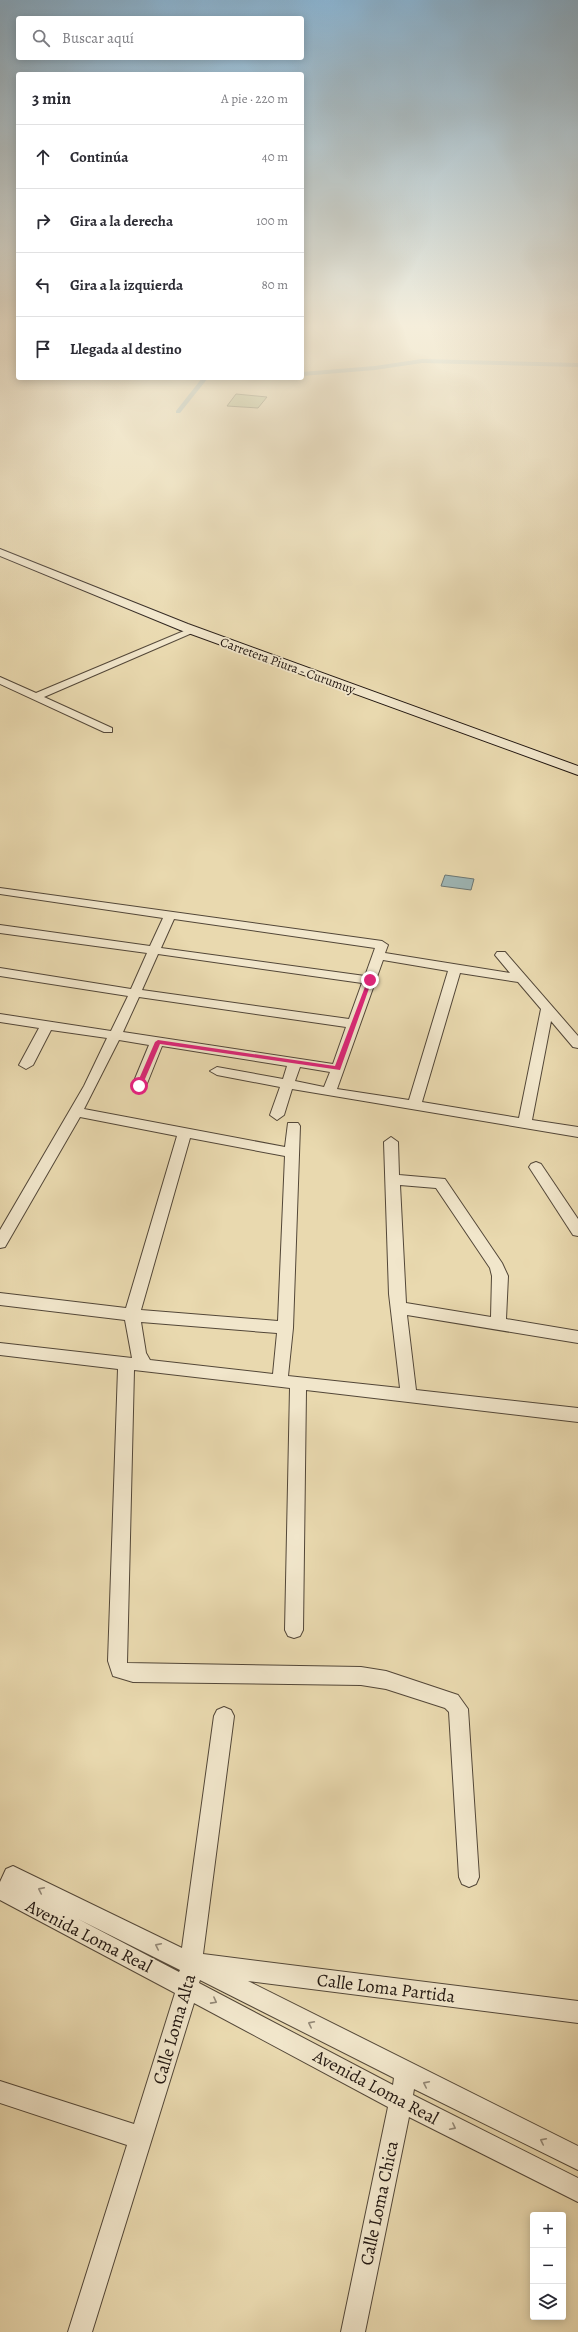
<!DOCTYPE html>
<html lang="es">
<meta charset="utf-8">
<style>
:root{--surface:#fff;--page:#f7f7f7;--text:#2b2b33;--muted:#7c7c81;--line:#e1e1e2}
body{margin:0;font-family:Alegreya,serif;background:var(--page);color:var(--text)}
.controls{position:absolute;right:12px;bottom:12px;display:grid;overflow:hidden;border-radius:4px;box-shadow:0 2px 10px #0003}
.controls button{width:36px;height:36px;display:grid;place-items:center;padding:0;border:0;border-bottom:1px solid var(--line);background:var(--surface);color:var(--text);font:20px sans-serif}
.stop{position:absolute;width:12px;height:12px;margin:-9px;border:3px solid #db2777;border-radius:50%;background:#fff}
.stop.end{background:#db2777;border-color:#fff;box-shadow:0 1px 4px #0008}
.list{margin:0;padding:0;list-style:none}
h2{display:flex;justify-content:space-between;align-items:center;height:52px;margin:0;padding:0 16px;font-size:17px}
h2 small{font-size:13px;font-weight:400;color:var(--muted)}
.list li{display:grid;grid-template-columns:26px 1fr auto;gap:12px;align-items:center;box-sizing:border-box;height:64px;padding:0 16px;border-top:1px solid var(--line)}
.list b{display:block;font-size:15px;white-space:nowrap}
.list em{font-size:13px;font-style:normal;color:var(--muted)}
.icon{flex:none;width:22px;height:22px;fill:none;stroke:currentColor;stroke-width:2;stroke-linecap:round;stroke-linejoin:round}
.map{position:relative;flex:none;width:578px;height:2332px;overflow:hidden}
.search{position:absolute;background:var(--surface);box-shadow:0 2px 10px #0003;left:16px;top:16px;width:288px;height:44px;display:flex;align-items:center;gap:10px;box-sizing:border-box;padding:0 14px;border-radius:4px;color:var(--muted);font-size:15px}
.panel{position:absolute;background:var(--surface);box-shadow:0 2px 10px #0003;left:16px;top:72px;width:288px;height:308px;border-radius:4px}
.map>svg:first-child{display:block}
.green{fill:#b4c08c;stroke:#6a6b4e}
.water{fill:#9eb7b7;stroke:#6c7774}
.lines{fill:none;stroke-linecap:round;stroke-linejoin:round}
.canal{fill:#9eb7b7;fill-rule:evenodd}
.street-casing{stroke:#534738;stroke-width:2}
.secondary-casing{stroke:#211610;stroke-width:2}
.street{fill:#f1e6cb;fill-rule:evenodd}
.secondary{fill:#f1e6cb;fill-rule:evenodd}
.oneway{stroke:#938877}
.route{fill:#db2777}
.labels{text-anchor:middle;stroke-width:3.5;stroke-linejoin:round;paint-order:stroke}
.far-street-label{font-size:13px;fill:#211610;stroke:#f1e6cb}
.near-street-label{font-size:18px;fill:#211610;stroke:#f1e6cb}
</style>
<div class="map">
<svg width="578" height="2332" viewBox="0 0 578 2332">
<rect width="100%" height="100%" fill="#e9d9af"/>
<filter id="stains"><feTurbulence type="fractalNoise" baseFrequency=".005" numOctaves="4"/><feColorMatrix values="0 0 0 0 .2 0 0 0 0 .09 0 0 0 0 .02 0 0 0 .5 -.17"/></filter>
<radialGradient id="worn" r=".72"><stop offset=".6" stop-color="#630" stop-opacity="0"/><stop offset="1" stop-color="#630" stop-opacity=".3"/></radialGradient>
<polygon class="green" points="236,394 267,397 258,408 227,406"/>
<polygon class="water" points="445,875 474,879 471,890 441,886"/>
<g class="lines">
<g class="canal">
<polygon points="422,359 578,363 578,367 422,363 375,370 302,376 302,372 375,366"/>
<polygon points="202,378 208,378 180,413 176,413 176,411"/>
</g>
<defs>
<g id="street">
<polygon points="191,628 199,630 44,697 112,728 112,732 104,732 0,684 0,677 36,693"/>
<path d="M0 888 382 941 388 945 385 953 510 973 495 955 497 952H505L578 1036V1048L573 1047 551 1021 532 1120 578 1127V1137L292 1089 284 1115 277 1120 270 1115 280 1087 217 1075 210 1071 217 1067 283 1079 287 1066 162 1046 146 1086 139 1090 132 1086 149 1045 119 1040 84 1109 285 1147 288 1123H298L300 1126 293 1328 288 1376 400 1388 389 1294 384 1142 391 1137 398 1142 399 1175 445 1179 502 1263 508 1276 506 1319 578 1331V1343L407 1315 416 1390 578 1408V1422L306 1390 303 1630 300 1636 294 1638 288 1636 285 1630 290 1388 134 1370 127 1663 361 1667 386 1671 458 1695 468 1709 479 1877 476 1884 469 1887 462 1884 459 1877 449 1712 445 1708 386 1689 361 1685 133 1682 113 1676 108 1661 118 1369 0 1355V1343L132 1358 125 1320 0 1305V1293L126 1308 177 1136 80 1117 5 1247 0 1248V1230L84 1086 107 1038 51 1030 33 1065 26 1069 19 1065 39 1028 0 1022V1014L111 1031 128 996 0 976V968L131 989 147 953 0 933V925L150 946 163 918 0 894ZM174 919 375 948 365 976 161 948ZM158 954 362 983 349 1019 142 990ZM383 960 448 971 409 1100 337 1089ZM460 973 518 982 541 1009 519 1118 422 1102ZM139 997 346 1027 333 1064 123 1032ZM300 1067 330 1072 324 1087 295 1081ZM190 1138 285 1156 278 1321 141 1310ZM400 1185 436 1188 490 1268 492 1276 491 1317 406 1303ZM141 1322 277 1333 273 1374 150 1360 146 1353Z"/>
<polygon points="536,1162 541,1164 578,1219 578,1236 573,1235 529,1167 531,1164"/>
<path d="M224 1707 231 1710 234 1716 203 1954 578 2001V2023L248 1981 578 2146V2170L414 2089 413 2095 578 2178V2202L409 2117 365 2332H341L388 2107 194 2003 92 2332H68L127 2145 0 2103V2081L134 2124 175 1993 0 1900V1882L6 1869 13 1866 182 1948 214 1716 217 1710ZM78 1919 180 1970 179 1972ZM200 1980 394 2078 393 2085 199 1983Z"/>
</g>
<polygon id="secondary" points="0,549 188,624 578,766 578,775 180,630 0,556"/>
</defs>
<use href="#street" class="street-casing"/>
<use href="#secondary" class="secondary-casing"/>
<use href="#street" class="street"/>
<use href="#secondary" class="secondary"/>
</g>
<defs><path id="oneway-chevron" d="M-2-3.5L2.5 0L-2 3.5" fill="none" stroke-width="1.6" stroke-linecap="round" stroke-linejoin="round"/></defs>
<g class="oneway">
<use href="#oneway-chevron" transform="translate(41 1890) rotate(-154)"/>
<use href="#oneway-chevron" transform="translate(158 1946) rotate(-154)"/>
<use href="#oneway-chevron" transform="translate(214 2001) rotate(28)"/>
<use href="#oneway-chevron" transform="translate(311 2024) rotate(-153)"/>
<use href="#oneway-chevron" transform="translate(426 2084) rotate(-154)"/>
<use href="#oneway-chevron" transform="translate(453 2127) rotate(27)"/>
<use href="#oneway-chevron" transform="translate(543 2141) rotate(-154)"/>
</g>
<linearGradient id="sky" x2="0" y2="1"><stop stop-color="#8ab5d4"/><stop offset="0.5" stop-color="#f5eedb"/><stop offset="1" stop-color="#f5eedb" stop-opacity="0"/></linearGradient>
<rect width="578" height="651" fill="url(#sky)"/>
<polygon class="route" points="368,979 372,980 340,1070 160,1044 142,1086 139,1088 136,1086 155,1042 158,1040 335,1066"/>
<g class="labels">
<g class="far-street-label">
<text transform="translate(288 665) rotate(20)" y="5">Carretera Piura - Curumuy</text>
</g>
<g class="near-street-label">
<text transform="translate(89 1936) rotate(27)" y="6">Avenida Loma Real</text>
<text transform="translate(386 1988) rotate(7)" y="6">Calle Loma Partida</text>
<text transform="translate(174 2029) rotate(-74)" y="6">Calle Loma Alta</text>
<text transform="translate(376 2087) rotate(28)" y="6">Avenida Loma Real</text>
<text transform="translate(379 2203) rotate(-78)" y="6">Calle Loma Chica</text>
</g>
</g>
<rect width="100%" height="100%" filter="url(#stains)"/>
<rect width="100%" height="100%" fill="url(#worn)"/>
</svg>
<div class="controls">
<button>+</button>
<button>−</button>
<button><svg class="icon" aria-label="layers" viewBox="0 0 24 24"><path d="M12 4l9 5-9 5-9-5zM3 14l9 5 9-5"/></svg></button>
</div>
<div class="stop" style="left:139px;top:1086px"></div>
<div class="stop end" style="left:370px;top:980px"></div>
<div class="search"><svg class="icon" aria-label="search" viewBox="0 0 24 24"><circle cx="10" cy="10" r="6"/><path d="M15 15l6 6"/></svg>Buscar aquí</div>
<section class="panel">
<h2>3 min<small>A pie · 220 m</small></h2>
<ul class="list">
<li><svg class="icon" aria-label="ahead" viewBox="0 0 24 24"><path d="M12 20V5M6 11l6-6 6 6"/></svg><div><b>Continúa</b></div><em>40 m</em></li>
<li><svg class="icon" aria-label="right" viewBox="0 0 24 24"><path d="M7 20v-9h11M14 6l5 5-5 5"/></svg><div><b>Gira a la derecha</b></div><em>100 m</em></li>
<li><svg class="icon" aria-label="left" viewBox="0 0 24 24"><path d="M17 20v-9H6M10 6l-5 5 5 5"/></svg><div><b>Gira a la izquierda</b></div><em>80 m</em></li>
<li><svg class="icon" aria-label="arrive" viewBox="0 0 24 24"><path d="M6 21V4h12l-3 4 3 4H6"/></svg><div><b>Llegada al destino</b></div></li>
</ul>
</section>
</div>
